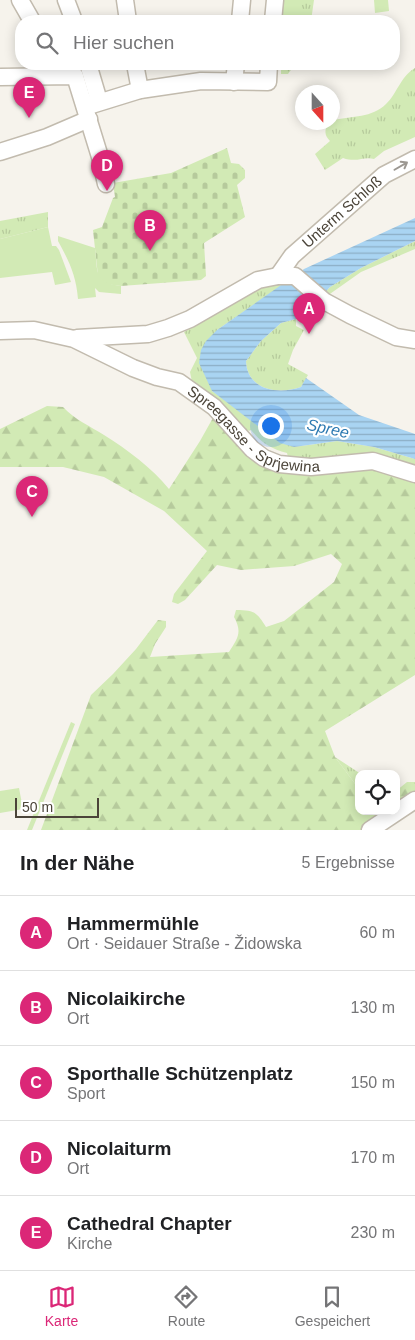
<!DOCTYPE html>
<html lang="de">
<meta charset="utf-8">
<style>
:root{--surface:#fff;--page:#f6f6f6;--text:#202124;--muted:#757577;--line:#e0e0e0;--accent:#db2777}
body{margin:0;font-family:Helvetica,sans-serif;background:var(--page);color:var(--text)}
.controls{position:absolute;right:15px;bottom:15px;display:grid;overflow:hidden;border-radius:10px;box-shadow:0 2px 12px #0003}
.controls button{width:45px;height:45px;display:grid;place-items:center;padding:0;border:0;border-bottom:1px solid var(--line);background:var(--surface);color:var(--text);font:25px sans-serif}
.compass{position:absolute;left:295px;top:85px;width:45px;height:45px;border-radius:50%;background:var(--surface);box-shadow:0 2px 12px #0003;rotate:159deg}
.scale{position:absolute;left:15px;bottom:12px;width:84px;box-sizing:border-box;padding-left:5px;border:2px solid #4b4439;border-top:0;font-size:14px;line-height:18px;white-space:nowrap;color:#4b4439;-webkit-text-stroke:4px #fff;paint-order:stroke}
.you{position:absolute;left:270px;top:425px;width:18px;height:18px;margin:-12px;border:4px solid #fff;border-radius:50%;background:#1a73e8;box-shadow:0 0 0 8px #1a73e833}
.badge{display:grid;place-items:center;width:32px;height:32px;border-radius:50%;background:var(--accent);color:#fff;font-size:16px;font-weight:700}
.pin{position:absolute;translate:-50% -41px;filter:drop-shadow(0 1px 2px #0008)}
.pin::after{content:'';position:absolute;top:26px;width:18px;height:15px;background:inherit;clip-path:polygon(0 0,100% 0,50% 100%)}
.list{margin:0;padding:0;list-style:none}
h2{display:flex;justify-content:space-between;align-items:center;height:65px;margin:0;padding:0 20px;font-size:21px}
h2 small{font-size:16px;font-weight:400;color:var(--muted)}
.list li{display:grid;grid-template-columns:32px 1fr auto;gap:15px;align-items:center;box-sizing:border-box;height:75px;padding:0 20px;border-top:1px solid var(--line)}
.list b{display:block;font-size:19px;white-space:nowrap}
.list p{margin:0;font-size:16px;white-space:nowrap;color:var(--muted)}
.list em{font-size:16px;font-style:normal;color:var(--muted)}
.icon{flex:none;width:28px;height:28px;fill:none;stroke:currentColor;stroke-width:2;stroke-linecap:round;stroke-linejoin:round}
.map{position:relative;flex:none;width:415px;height:830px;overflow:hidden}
.search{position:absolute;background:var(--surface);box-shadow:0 2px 12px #0003;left:15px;right:15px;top:15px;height:55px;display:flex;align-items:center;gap:12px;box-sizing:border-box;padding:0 18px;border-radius:20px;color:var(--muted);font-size:19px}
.sheet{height:440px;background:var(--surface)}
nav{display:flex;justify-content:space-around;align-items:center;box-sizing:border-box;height:70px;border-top:1px solid var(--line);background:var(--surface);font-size:14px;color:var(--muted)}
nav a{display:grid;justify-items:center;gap:2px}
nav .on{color:var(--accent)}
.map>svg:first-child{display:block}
.grass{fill:url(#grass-tufts)}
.forest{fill:url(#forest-firs)}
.cemetery{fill:url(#cemetery-stones)}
.garden{fill:#d2eab5}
.water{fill:url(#water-rules)}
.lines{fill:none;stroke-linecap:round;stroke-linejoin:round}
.minor-casing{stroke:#c2bbae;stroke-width:19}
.minor{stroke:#fff;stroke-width:16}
.oneway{stroke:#9c9892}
.labels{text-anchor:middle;stroke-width:4.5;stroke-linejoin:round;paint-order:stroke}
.street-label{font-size:15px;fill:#4b4439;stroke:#fff}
.water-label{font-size:16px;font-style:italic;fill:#2e7ab2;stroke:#fff}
</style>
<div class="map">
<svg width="415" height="830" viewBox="0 0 415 830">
<defs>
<pattern id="grass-tufts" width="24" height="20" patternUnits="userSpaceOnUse" patternTransform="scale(1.25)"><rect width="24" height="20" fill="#d2eab5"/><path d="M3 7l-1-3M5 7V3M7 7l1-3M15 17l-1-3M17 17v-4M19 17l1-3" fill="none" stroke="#b6ca9c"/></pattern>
<pattern id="forest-firs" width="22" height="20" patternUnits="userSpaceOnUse" patternTransform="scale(1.25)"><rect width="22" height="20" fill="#d2eab5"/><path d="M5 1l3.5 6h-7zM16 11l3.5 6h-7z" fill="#b6ca9c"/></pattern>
<pattern id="cemetery-stones" width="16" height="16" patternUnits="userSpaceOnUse" patternTransform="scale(1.25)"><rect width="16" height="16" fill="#d2eab5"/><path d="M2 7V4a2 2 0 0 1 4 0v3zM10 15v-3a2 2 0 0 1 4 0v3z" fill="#b6ca9c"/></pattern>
<pattern id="water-rules" width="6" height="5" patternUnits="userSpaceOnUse" patternTransform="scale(1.25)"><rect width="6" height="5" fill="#a9d4f2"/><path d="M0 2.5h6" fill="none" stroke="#8caec5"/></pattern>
</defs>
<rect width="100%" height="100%" fill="#f6f3ec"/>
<g class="grass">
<polygon points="282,0 314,0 311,21 279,21"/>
<polygon points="374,0 388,0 389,11 375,13"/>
<polygon points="279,64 295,64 288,74 281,74 281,67"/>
<path d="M415 68V137L384 151 374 159C364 156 357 163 343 158L325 170 315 154 330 141C324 135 325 131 327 123L332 122 334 120C352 116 372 118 386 104 397 94 400 77 415 68Z"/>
<polygon points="48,212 48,227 0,239 0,221"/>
<polygon points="415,241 415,249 361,272 327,296 324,293 330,287 361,268"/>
<path d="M284 284 217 330 212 391 294 447 337 441 374 447 415 459V469L289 461 287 453C270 448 263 444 251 430L243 432 192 382 190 372 197 358 184 332 252 291 265 286Z"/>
<path d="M296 319V326L304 330 293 350 288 364 308 375 301 387C278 395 247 390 246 361L261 341 281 323Z"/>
<polygon points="335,757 361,774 359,774 359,789"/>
</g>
<g class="forest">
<path d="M47 406 63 407C75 420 90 426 104 435 128 450 152 468 169 489L200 441 214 416 249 456 375 465 415 477V675L325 731 335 757 359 789V811H395L372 830H41L91 695 113 674 136 649 158 620 166 621V627L155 644 150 657 229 652C237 639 243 633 234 617L236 610C254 610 257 612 266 627L284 621 334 582 342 564 331 554 294 566 241 570 217 565 185 600 178 604 172 602 174 594 207 551 164 511 104 477 63 467H0V429Z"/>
<polygon points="407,782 415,782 415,796 396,810 396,791"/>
</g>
<path class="cemetery" d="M227 148 231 163 239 164 245 170V178L237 185 245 217 204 243 206 276 201 280 121 286C111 285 104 284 98 276L93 230 102 227 113 198 115 197 113 183 171 173Z"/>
<g class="garden">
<polygon points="48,227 52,246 56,246 59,250 71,282 55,285 52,272 0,278 0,239"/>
<path d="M58 236 95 248C98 272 93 282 121 286V294L99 292 95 288 96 297 78 299C76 275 69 261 58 241Z"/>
<polygon points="71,722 75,724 32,830 27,830"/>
<polygon points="19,788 23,809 0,813 0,791"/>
</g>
<path class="water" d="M415 218V241L361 268 330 287 307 311V316L281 323 261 341 246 361C247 390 278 395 301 387L306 378 359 415 415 434V459L374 447 337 441 294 447 280 443 212 391 199 363 201 350 206 341 217 330 304 269Z"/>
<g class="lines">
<defs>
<g id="minor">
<polyline points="20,0 32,21"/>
<polyline points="66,0 74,21"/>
<polyline points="125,0 128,21"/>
<polyline points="240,21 242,0"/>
<polyline points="273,21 275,0"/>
<polyline points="88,64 99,101 89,105"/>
<polyline points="135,64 140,90"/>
<polyline points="0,77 75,76 100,157 106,184"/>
<polyline points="234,82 236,64"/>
<polyline points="85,107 140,90 201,81 268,82 269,64"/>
<polyline points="0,152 47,137 89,119"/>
<path id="s1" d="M278 276 292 256 384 175 415 159"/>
<path id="s2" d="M0 331 34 330 74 339 133 368 157 377 179 382 214 407 252 449 264 458 279 464 311 467 373 461 415 474"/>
<polyline points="77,338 148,334 168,328 190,319 258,280 278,276 295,276 324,301 350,315 396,337 415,340"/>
<polyline points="370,830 415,800"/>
</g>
</defs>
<use href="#minor" class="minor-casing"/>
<use href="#minor" class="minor"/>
</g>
<defs><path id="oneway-shaft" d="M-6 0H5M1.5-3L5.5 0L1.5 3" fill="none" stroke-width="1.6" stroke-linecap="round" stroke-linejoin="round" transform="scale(1.25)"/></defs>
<use class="oneway" href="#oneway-shaft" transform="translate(401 166) rotate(-30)"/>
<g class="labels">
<g class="street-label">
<text dy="5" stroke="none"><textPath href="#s1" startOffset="91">Unterm Schloß</textPath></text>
<text dy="5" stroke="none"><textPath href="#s2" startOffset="281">Spreegasse - Sprjewina</textPath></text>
</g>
<g class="water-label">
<text transform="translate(328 428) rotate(12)" y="6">Spree</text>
</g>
</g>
</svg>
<div class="controls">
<button><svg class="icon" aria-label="locate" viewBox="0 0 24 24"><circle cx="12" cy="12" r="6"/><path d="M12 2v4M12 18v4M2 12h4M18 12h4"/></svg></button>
</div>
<svg class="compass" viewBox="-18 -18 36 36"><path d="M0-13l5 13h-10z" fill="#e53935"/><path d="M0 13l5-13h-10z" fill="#757577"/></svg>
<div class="scale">50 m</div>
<div class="you"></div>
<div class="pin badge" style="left:309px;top:334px">A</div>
<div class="pin badge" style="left:150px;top:251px">B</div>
<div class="pin badge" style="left:32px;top:517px">C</div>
<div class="pin badge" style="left:107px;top:191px">D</div>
<div class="pin badge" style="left:29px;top:118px">E</div>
<div class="search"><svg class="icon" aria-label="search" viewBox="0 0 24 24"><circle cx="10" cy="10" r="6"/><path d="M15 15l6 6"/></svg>Hier suchen</div>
</div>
<section class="sheet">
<h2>In der Nähe<small>5 Ergebnisse</small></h2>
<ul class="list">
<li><span class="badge">A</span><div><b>Hammermühle</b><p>Ort · Seidauer Straße - Židowska</p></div><em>60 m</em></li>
<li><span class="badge">B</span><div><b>Nicolaikirche</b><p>Ort</p></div><em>130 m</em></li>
<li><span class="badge">C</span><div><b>Sporthalle Schützenplatz</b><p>Sport</p></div><em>150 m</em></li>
<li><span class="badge">D</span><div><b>Nicolaiturm</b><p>Ort</p></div><em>170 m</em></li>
<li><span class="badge">E</span><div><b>Cathedral Chapter</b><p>Kirche</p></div><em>230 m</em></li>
</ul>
</section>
<nav>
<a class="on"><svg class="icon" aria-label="map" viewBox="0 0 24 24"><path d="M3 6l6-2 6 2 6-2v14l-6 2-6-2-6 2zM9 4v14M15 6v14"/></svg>Karte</a>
<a><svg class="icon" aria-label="directions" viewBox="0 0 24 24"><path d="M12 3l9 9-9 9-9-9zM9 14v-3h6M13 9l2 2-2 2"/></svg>Route</a>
<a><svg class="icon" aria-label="saved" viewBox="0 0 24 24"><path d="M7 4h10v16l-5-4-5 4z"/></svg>Gespeichert</a>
</nav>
